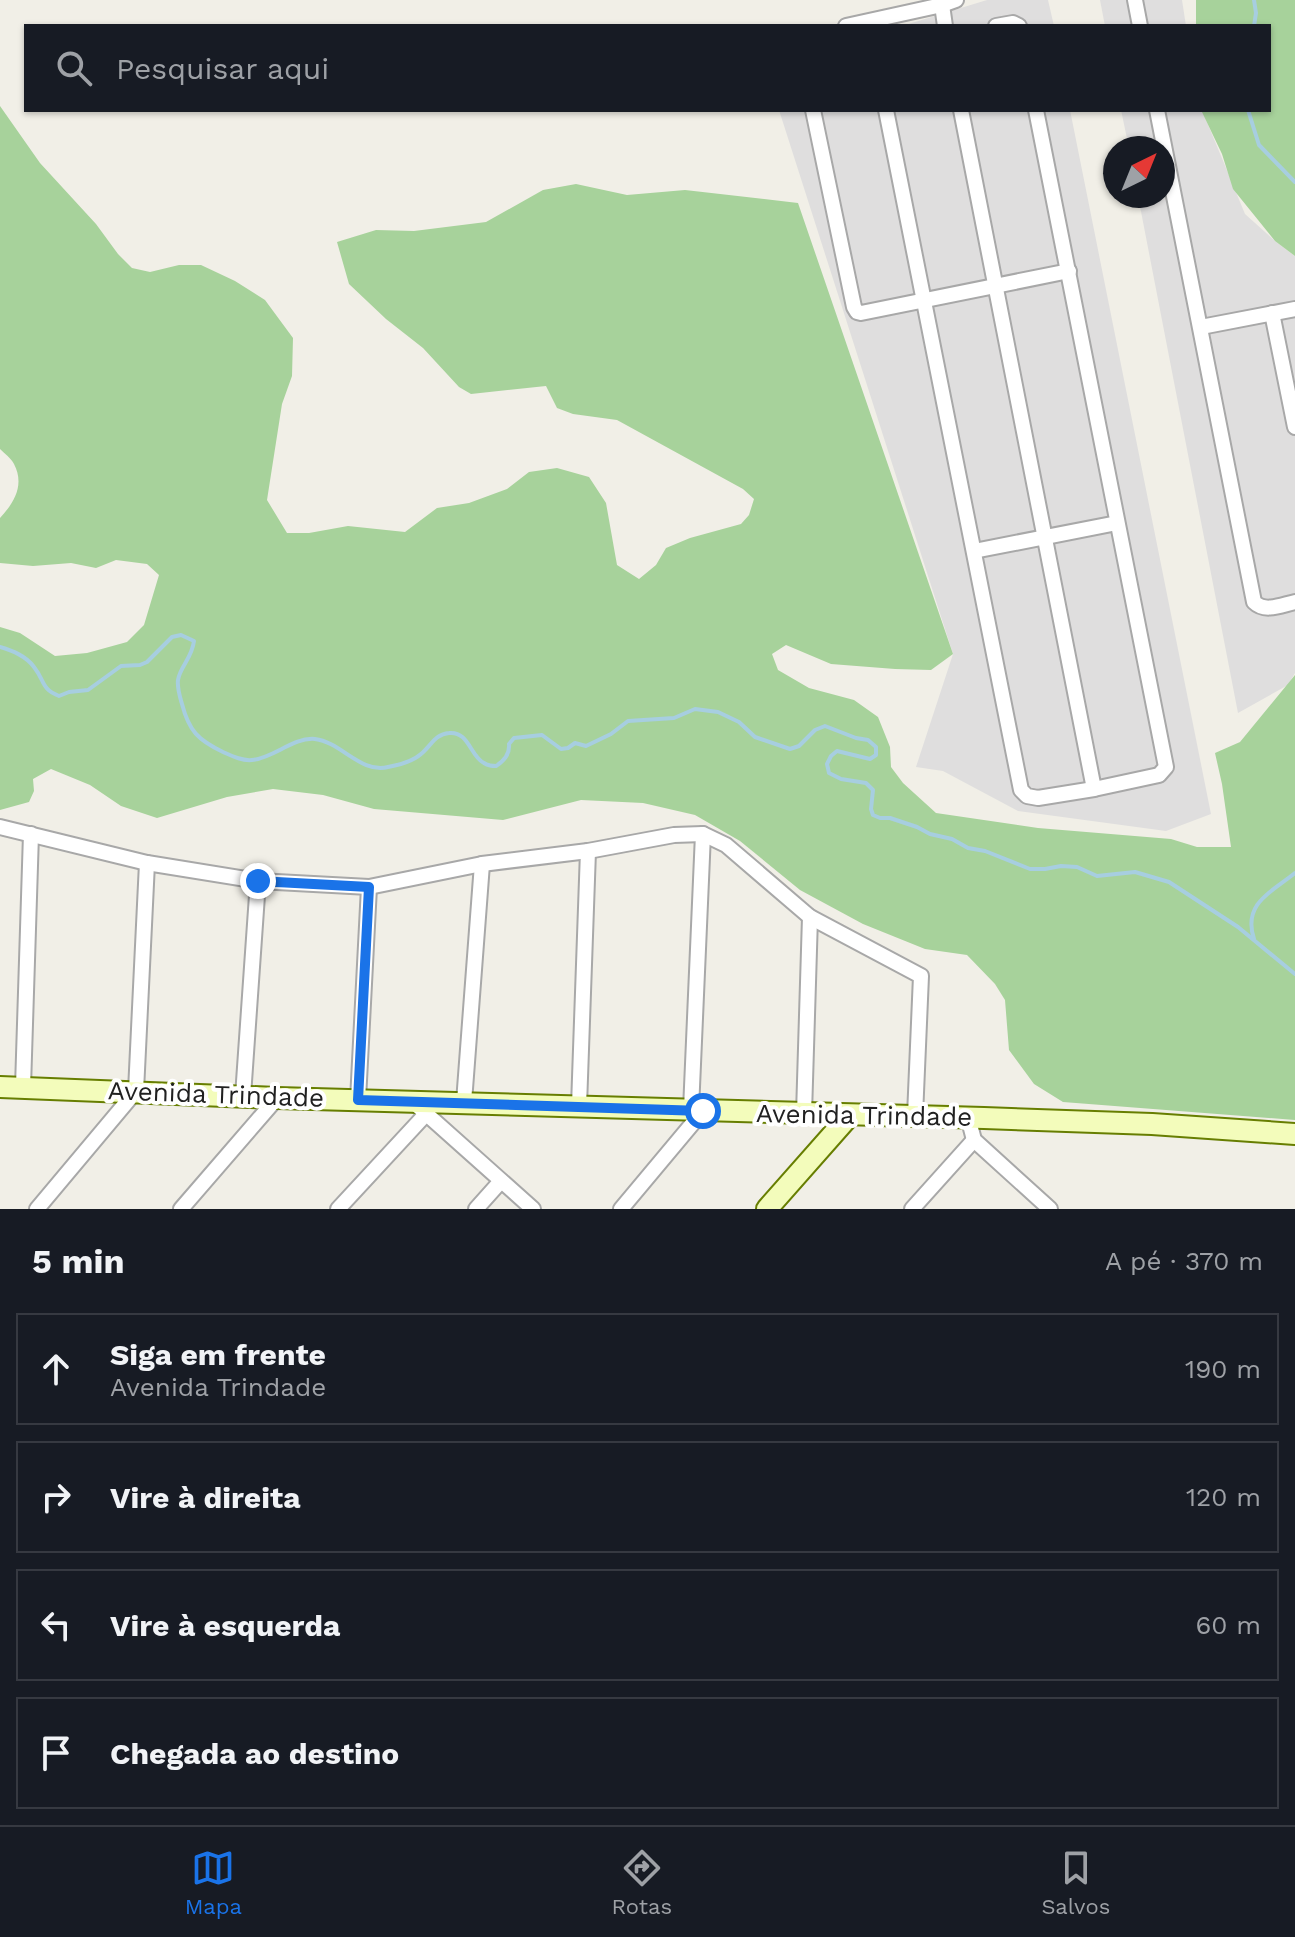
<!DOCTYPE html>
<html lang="pt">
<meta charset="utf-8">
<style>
:root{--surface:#171b24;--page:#242831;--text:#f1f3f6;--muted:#9ea1a6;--line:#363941;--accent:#1a73e8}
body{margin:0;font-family:"Work Sans",sans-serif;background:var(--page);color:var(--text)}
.compass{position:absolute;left:1103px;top:136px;width:72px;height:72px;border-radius:50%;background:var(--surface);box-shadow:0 2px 6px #0004;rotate:43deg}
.stop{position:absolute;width:24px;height:24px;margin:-18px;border:6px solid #1a73e8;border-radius:50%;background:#fff}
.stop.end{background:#1a73e8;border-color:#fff;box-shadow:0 2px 8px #0008}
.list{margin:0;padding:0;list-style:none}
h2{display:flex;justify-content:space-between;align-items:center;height:104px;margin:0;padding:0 32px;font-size:34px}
h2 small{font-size:26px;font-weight:400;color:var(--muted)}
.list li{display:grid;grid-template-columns:52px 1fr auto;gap:24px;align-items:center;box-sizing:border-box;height:112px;margin:0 16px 16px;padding:0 16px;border:2px solid var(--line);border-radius:0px}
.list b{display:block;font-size:30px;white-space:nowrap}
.list p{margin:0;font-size:26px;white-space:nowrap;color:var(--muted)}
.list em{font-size:26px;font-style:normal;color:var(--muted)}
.icon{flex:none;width:44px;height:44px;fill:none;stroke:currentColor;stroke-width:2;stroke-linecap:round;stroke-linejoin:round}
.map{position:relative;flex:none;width:1295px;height:1209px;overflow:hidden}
.search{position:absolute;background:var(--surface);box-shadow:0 2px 6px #0004;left:24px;right:24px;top:24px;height:88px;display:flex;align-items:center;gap:20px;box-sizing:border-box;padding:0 28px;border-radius:0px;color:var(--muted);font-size:30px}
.sheet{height:616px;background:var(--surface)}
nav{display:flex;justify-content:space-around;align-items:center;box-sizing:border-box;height:112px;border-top:2px solid var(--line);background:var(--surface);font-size:22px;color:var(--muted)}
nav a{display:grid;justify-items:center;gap:4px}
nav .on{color:var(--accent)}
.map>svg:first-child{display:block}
.residential{fill:#dfdede}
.forest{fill:#a7d29b}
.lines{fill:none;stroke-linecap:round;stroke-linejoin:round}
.stream{stroke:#a7cee0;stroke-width:4}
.street-casing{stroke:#a8a8a8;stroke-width:18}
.secondary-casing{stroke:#677e01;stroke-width:24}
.street{stroke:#fff;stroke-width:14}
.secondary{stroke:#f3fcbb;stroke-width:20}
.route{stroke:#1a73e8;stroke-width:10}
.labels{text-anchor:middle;stroke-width:8;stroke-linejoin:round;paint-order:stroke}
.street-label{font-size:26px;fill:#212121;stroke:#fff}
</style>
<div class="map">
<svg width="1295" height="1209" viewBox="0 0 1295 1209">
<rect width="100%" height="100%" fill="#f1efe7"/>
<g class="residential">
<polygon points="987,0 1048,0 1054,26 902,26"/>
<polygon points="1100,0 1182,0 1186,26 1105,26"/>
<polygon points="779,110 1070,110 1211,814 1166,831 1018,811 943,771 916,767 953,654"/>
<polygon points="1121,110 1202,110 1245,214 1275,241 1295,256 1295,673 1288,685 1238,713 1138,196 1163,196 1163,148 1129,148"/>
</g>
<g class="forest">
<polygon points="1196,0 1295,0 1295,256 1275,241 1233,189 1222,154 1202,112 1202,110 1269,110 1269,26 1196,26"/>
<path d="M0 106 40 163 96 224 118 254 132 268 150 272 179 265H201L235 281 265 300 293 338 292 376 282 404 267 500 287 533H309L348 526 405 532 437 508 469 503 507 489 529 472 557 468 589 477 606 503 617 565 639 579 656 565 666 548 690 538 741 524 749 515 754 499 743 489 617 420 573 414 557 408 546 386 471 394 459 387 423 348 386 319 349 284 337 242 376 230 414 231 486 222 543 190 576 184 627 195 685 190 798 203 953 654 931 670 895 669 831 664 786 645 772 654 778 670 809 688 854 700 878 717 890 747 891 767 903 783 936 813 1038 828 1171 839 1197 847H1231L1222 784 1215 753 1240 742 1295 675V1120L1063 1102 1034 1084 1009 1050 1005 1000 995 984 967 955 925 949 863 924 800 890 740 841 695 815 643 803 581 800 503 820 374 809 323 795 273 789 227 797 157 818 121 806 90 785 51 769 33 779 34 791 29 802 0 810V627L20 633 55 656 87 653 127 642 144 625 159 575 147 564 116 560 96 568 71 563 33 566 0 563V518C14 503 25 485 14 464 11 458 4 453 0 449Z"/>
</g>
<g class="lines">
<g class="stream">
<polyline points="1254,26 1256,13 1254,0"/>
<polyline points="1248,110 1259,145 1295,182"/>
<path d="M0 647C13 651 26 656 34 667 45 681 41 689 59 696L69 692 88 690 121 666 140 665 147 662 172 637 181 635 194 641C192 658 180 667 178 680 177 688 180 697 182 704 189 731 198 740 223 752 232 756 242 761 252 760 274 758 293 737 315 739 341 742 361 774 388 767 399 765 412 762 421 754 431 746 435 734 449 733 469 731 470 756 484 763 487 765 492 766 496 766 504 761 510 754 509 744L514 738 542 735 561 749 568 748 575 743 586 746 611 734 628 721 674 718 695 709 718 712 739 722 755 737 790 749 799 746 815 730 825 726 856 738 868 740 876 747V755L870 759 837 751 831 756 827 764 829 773 841 779 866 783 873 790 871 809 873 815 880 818H890L917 827 930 834 952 839 968 848 985 851 1030 869H1045L1061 866 1077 867 1097 876 1135 872 1169 882 1238 927 1295 974"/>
<path d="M1254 939C1242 903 1273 891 1295 873"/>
</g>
<defs>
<g id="street">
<polyline points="1135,0 1140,26"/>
<polyline points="942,5 945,26"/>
<polyline points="846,26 942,5 956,0"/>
<polyline points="996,26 1013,23 1019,26"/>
<polyline points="813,110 854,307 857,312 861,313 1069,271"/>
<polyline points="886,110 1021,790 1027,796 1038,798 1094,789 1159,775 1166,767 1036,110"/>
<polyline points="961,110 1094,789"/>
<path d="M1157 110 1254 602C1265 613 1281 605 1295 602"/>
<polyline points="1272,313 1295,427"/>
<polyline points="1201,327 1295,309"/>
<polyline points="974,551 1117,523"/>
<polyline points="0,827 147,863 258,881 369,887 482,864 588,851 674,835 703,834 726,845 810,917 921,976 915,1116"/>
<polyline points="23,1087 31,834"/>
<polyline points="243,1096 258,881"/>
<polyline points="358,1100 369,887"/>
<polyline points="412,1101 533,1209"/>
<polyline points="464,1102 482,864"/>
<polyline points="579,1106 588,851"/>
<polyline points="691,1110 703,834"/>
<polyline points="804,1114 810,917"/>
<polyline points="968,1117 974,1140 1050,1209"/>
<polyline points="37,1209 136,1091 147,863"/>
<polyline points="181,1209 277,1098"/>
<polyline points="338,1209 426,1114"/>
<polyline points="476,1209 501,1181"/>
<polyline points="621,1209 703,1111"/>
<polyline points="912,1209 974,1140"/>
</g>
<g id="secondary">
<polyline points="0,1087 277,1098 984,1118 1152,1124 1295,1134"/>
<polyline points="767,1209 850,1115"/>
</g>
</defs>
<use href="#street" class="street-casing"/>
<use href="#secondary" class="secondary-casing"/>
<use href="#street" class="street"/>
<use href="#secondary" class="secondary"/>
</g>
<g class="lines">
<polyline class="route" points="258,881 369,887 358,1100 703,1111"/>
</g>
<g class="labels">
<g class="street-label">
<text transform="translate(216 1094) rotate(2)" y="9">Avenida Trindade</text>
<text transform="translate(864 1115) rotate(1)" y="9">Avenida Trindade</text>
</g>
</g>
</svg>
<svg class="compass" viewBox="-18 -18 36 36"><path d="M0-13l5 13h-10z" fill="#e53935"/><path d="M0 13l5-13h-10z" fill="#9ea1a6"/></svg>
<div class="stop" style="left:703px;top:1111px"></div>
<div class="stop end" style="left:258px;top:881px"></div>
<div class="search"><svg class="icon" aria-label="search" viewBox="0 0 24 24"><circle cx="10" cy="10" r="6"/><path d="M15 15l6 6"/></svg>Pesquisar aqui</div>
</div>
<section class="sheet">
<h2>5 min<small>A pé · 370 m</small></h2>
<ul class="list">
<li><svg class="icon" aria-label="ahead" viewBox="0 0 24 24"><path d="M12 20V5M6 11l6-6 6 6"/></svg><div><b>Siga em frente</b><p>Avenida Trindade</p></div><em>190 m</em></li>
<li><svg class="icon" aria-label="right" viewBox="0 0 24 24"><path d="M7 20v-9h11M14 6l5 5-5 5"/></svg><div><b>Vire à direita</b></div><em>120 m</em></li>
<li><svg class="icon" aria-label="left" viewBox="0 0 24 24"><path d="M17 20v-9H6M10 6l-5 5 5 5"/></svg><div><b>Vire à esquerda</b></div><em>60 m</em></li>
<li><svg class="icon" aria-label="arrive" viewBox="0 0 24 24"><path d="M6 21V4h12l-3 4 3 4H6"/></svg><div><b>Chegada ao destino</b></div></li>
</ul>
</section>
<nav>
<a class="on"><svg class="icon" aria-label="map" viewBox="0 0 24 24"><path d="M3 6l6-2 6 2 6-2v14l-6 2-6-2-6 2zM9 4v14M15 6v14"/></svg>Mapa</a>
<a><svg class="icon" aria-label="directions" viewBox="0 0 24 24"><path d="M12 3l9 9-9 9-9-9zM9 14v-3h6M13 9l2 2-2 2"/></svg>Rotas</a>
<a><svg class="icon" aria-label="saved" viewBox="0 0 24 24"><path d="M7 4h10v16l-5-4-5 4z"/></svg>Salvos</a>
</nav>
